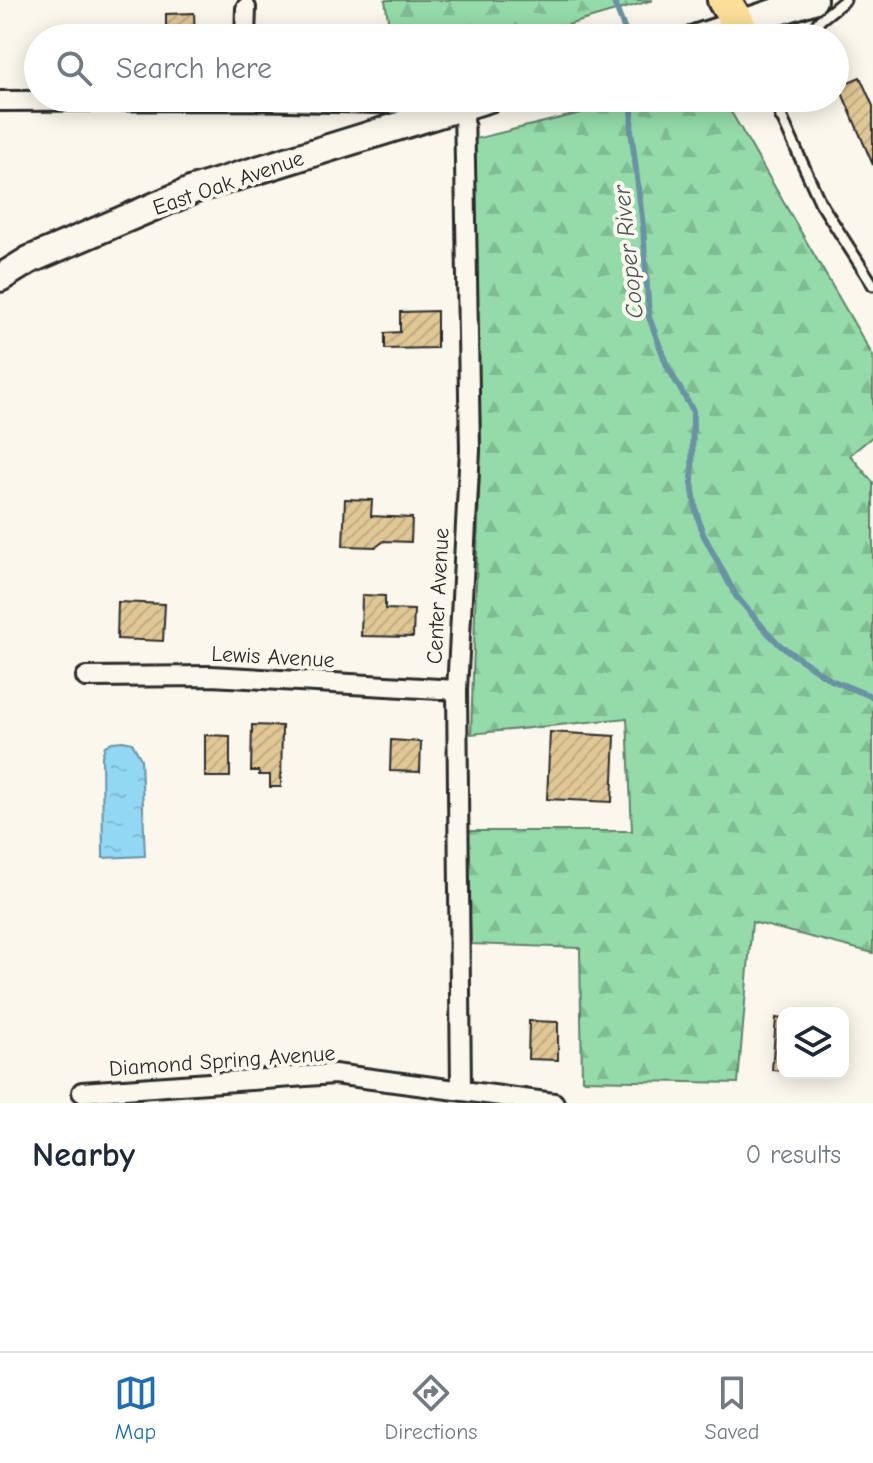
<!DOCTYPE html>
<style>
:root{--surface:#fff;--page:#f6f6f7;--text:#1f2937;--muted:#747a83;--line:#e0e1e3;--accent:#1f6fb2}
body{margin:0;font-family:"Comic Neue",sans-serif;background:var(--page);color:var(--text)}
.controls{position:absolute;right:24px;bottom:24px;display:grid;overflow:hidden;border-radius:16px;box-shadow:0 4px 20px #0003}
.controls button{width:72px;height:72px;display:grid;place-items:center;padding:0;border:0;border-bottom:2px solid var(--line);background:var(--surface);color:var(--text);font:40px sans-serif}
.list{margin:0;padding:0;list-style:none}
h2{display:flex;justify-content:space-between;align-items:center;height:104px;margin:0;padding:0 32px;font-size:34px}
h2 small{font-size:26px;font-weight:400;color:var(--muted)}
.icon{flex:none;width:44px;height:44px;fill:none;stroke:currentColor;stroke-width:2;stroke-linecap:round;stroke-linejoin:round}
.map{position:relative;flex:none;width:873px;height:1103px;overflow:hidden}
.search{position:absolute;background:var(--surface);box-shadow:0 4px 20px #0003;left:24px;right:24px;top:24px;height:88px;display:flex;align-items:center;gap:20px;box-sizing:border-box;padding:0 28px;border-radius:44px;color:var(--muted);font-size:30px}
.sheet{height:248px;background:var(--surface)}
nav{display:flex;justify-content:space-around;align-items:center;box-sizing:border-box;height:112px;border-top:2px solid var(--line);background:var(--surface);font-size:22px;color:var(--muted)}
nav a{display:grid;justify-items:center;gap:4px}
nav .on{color:var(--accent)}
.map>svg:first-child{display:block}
.forest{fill:url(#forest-firs);stroke:#60836a;stroke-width:2}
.water{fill:url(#water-ripples);stroke:#6992a4;stroke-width:2}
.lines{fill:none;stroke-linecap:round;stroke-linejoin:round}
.stream{stroke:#6992a4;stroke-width:6}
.building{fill:url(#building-hatch);stroke:#2b2b2b;stroke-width:2}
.lane-casing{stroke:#2b2b2b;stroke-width:15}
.street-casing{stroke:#2b2b2b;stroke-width:24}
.secondary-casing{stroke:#2b2b2b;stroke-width:32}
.highway-casing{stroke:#2b2b2b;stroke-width:38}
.lane{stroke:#fbf7ec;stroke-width:9}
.street{stroke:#fbf7ec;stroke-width:18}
.secondary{stroke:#fbf7ec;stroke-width:26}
.highway{stroke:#fdde96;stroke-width:32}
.labels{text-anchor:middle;stroke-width:8;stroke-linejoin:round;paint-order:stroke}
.street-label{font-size:22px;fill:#2b2b2b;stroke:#fbf7ec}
.water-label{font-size:24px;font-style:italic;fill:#45565d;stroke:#fbf7ec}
</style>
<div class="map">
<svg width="873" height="1103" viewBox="0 0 873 1103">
<defs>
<pattern id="forest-firs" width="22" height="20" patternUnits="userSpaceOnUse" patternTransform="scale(2)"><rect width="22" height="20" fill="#94dba9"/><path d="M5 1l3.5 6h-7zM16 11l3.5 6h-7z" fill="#80bc92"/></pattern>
<pattern id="water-ripples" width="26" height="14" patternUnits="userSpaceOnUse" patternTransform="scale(2)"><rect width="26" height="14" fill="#92d7f4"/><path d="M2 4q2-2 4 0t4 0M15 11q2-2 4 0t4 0" fill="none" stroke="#7eb9d1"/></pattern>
<pattern id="building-hatch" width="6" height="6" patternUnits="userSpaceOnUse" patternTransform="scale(2)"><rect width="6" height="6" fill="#e0c796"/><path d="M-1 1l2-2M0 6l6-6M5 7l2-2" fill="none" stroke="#c0ab81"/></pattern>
</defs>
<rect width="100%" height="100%" fill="#fbf7ec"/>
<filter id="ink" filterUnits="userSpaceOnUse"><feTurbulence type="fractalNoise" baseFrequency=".0125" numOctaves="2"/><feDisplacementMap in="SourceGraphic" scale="16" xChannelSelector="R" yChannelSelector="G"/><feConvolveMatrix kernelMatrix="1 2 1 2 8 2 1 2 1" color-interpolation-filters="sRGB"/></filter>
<g filter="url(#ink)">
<g class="forest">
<polygon points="385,0 653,0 523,38 391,38"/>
<polygon points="642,98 723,98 873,356 873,436 850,455 873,482 873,953 752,922 738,1083 582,1080 580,948 471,944 467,831 632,831 627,718 471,734 481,439 471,140"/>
</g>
<polygon class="water" points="123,741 132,743 141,759 145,856 103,858 102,756 105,746 112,742"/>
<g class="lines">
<g class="stream">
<polyline points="613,0 628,38"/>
<polyline points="633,98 631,130 643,226 649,317 667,366 693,411 692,483 696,511 703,534 736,596 767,632 781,646 831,680 873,697"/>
</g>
</g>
<g class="building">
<polygon points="194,13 195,38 166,38 166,14"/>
<polygon points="860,77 873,106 873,165 839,86"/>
<polygon points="437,311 437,348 385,349 385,333 400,332 400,312"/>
<polygon points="345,499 372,500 371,516 412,518 411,542 384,541 376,547 343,546"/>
<polygon points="362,595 385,596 385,609 414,610 413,637 361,636"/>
<polygon points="118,602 165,604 163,641 117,639"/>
<polygon points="252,725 282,726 281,787 270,787 270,775 259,775 259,771 251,771"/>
<polygon points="550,732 615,736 612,802 547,799"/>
<polygon points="205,735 230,736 230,777 205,777"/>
<polygon points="391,740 421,742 420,772 390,771"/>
<polygon points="776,1018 783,1019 783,1071 772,1070"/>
<polygon points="529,1021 558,1022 558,1060 528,1059"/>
</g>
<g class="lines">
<defs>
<g id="lane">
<polyline points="807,38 820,20 845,0"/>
<polyline points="773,98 820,202 873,285"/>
<polyline points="781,118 786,98"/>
</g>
<g id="street">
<polyline points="245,38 246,8"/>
<polyline points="0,101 244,100 464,105 470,450 457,690 461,1089"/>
<polyline points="86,677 211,676 457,690"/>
<polyline points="82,1092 334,1074 554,1103"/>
</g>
<g id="secondary">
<polyline points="697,38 813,0"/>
<polyline points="0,278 29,260 193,190 490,98"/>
</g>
<polyline id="highway" points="724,0 739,25"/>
</defs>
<use href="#lane" class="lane-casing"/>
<use href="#street" class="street-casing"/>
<use href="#secondary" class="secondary-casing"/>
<use href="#highway" class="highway-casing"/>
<use href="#lane" class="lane"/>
<use href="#street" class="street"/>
<use href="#secondary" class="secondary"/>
<use href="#highway" class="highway"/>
</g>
</g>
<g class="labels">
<g class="street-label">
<text transform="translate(228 182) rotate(-19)" y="8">East Oak Avenue</text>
<text transform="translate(437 596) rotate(-87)" y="8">Center Avenue</text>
<text transform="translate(273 656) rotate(3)" y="8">Lewis Avenue</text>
<text transform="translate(222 1060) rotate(-4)" y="8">Diamond Spring Avenue</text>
</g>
<g class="water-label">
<text transform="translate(628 252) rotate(-96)" y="8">Cooper River</text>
</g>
</g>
</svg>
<div class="controls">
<button><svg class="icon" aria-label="layers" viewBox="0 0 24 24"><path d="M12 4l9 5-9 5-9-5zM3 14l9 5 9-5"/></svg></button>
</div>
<div class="search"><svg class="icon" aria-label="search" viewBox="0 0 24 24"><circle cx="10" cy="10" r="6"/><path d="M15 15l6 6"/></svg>Search here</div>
</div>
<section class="sheet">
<h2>Nearby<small>0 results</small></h2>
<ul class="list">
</ul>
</section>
<nav>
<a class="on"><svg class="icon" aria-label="map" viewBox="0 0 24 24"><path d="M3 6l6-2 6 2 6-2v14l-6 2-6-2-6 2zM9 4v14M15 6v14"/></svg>Map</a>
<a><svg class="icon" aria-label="directions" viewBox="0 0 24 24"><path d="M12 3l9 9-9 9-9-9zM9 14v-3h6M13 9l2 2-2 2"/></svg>Directions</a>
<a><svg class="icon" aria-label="saved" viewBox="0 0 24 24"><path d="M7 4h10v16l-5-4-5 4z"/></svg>Saved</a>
</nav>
